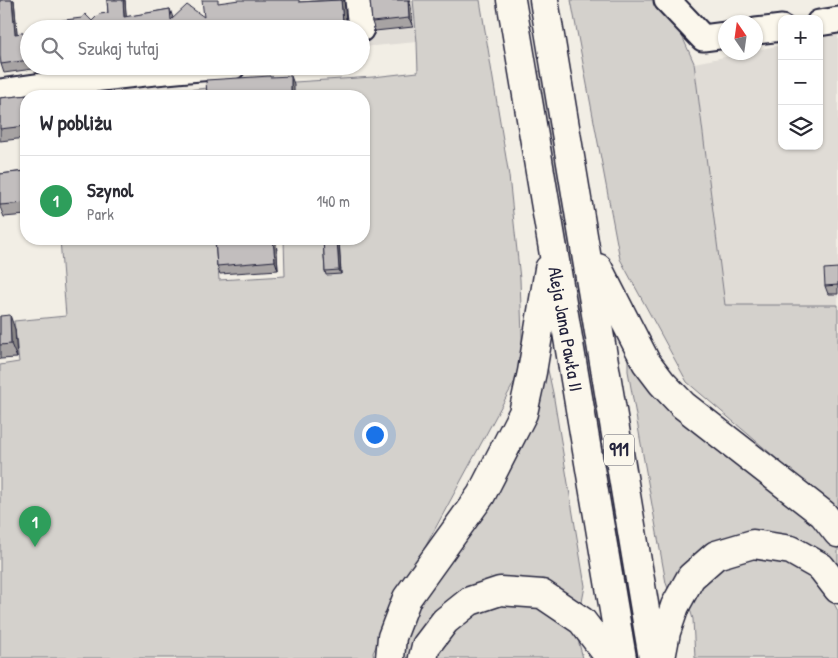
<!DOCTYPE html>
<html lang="pl">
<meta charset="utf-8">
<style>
:root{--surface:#fff;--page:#f2f2f3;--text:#2b2b33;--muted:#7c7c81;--line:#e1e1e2;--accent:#0f766e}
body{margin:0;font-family:"Patrick Hand",sans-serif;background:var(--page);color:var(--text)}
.controls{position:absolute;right:15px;top:15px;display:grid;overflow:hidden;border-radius:10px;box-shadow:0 1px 4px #0004}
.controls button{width:45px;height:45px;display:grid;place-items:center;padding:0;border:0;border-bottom:1px solid var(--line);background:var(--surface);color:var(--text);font:25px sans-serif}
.compass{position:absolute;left:718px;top:15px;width:45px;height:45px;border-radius:50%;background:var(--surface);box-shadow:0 1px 4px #0004;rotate:347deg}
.you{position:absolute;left:374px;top:434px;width:18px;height:18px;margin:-12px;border:4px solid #fff;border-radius:50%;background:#1a73e8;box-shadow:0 0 0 8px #1a73e833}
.badge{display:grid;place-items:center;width:32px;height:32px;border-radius:50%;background:var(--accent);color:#fff;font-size:16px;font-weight:700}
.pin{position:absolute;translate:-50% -41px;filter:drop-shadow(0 1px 2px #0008)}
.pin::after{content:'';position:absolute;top:26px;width:18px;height:15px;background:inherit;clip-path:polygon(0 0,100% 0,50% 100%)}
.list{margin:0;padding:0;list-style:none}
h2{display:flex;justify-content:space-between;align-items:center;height:65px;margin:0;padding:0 20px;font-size:21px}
h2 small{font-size:16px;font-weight:400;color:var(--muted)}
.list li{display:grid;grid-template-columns:32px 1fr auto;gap:15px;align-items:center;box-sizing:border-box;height:90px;padding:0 20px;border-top:1px solid var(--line)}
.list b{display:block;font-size:19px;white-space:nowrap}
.list p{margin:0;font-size:16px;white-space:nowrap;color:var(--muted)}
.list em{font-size:16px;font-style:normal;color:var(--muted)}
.icon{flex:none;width:28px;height:28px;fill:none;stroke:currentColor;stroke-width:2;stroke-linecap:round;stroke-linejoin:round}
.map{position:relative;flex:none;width:838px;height:658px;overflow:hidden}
.search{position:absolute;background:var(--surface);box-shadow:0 1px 4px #0004;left:20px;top:20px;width:350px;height:55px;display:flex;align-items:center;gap:12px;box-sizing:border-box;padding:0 18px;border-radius:28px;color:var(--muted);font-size:19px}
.panel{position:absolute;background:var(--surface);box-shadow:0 1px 4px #0004;left:20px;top:90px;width:350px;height:155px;border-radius:20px}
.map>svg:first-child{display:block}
.built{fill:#e0dcd6}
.green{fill:#d4d1cc;stroke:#7b7a84}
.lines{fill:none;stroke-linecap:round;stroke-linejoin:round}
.minor-casing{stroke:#22223b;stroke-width:29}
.major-casing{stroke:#22223b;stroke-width:31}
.minor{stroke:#fbf7ec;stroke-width:25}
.major{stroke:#fbf7ec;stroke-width:28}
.wall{fill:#a7a3a3;stroke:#22223b}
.shaded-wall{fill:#888585;stroke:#22223b}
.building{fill:#c2bebe;stroke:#22223b}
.labels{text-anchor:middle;stroke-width:4;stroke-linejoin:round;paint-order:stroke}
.shield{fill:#fbf7ec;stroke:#636270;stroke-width:1}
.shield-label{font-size:18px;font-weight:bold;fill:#22223b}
.street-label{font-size:19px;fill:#22223b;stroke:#fbf7ec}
</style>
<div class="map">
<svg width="838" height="658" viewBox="0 0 838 658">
<rect width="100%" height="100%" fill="#f2eee5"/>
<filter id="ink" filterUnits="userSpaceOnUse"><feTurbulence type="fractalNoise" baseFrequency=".02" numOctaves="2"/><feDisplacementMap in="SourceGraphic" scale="10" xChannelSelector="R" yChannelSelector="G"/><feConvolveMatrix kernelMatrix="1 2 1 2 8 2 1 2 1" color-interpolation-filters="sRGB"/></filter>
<g filter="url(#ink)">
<g class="built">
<polygon points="359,0 413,0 417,42 363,47"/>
<polygon points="838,33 838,305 725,305 710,204 694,63 745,53 756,52 756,50 782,45 782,146 819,146 819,37"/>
</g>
<g class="green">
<polygon points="413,0 480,0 509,176 520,279 523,366 395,603 373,653 374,658 0,658 0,365 19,362 14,321 66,316 60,239 216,239 219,280 285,276 284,239 364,239 364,96 280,96 279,83 373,77 418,72 417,42"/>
<polygon points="571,0 666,0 694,63 725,305 838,305 838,511 687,382 620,259"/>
<polygon points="540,71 542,72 642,658 633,658 536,72"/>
<polygon points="208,88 209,96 125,96"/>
<polygon points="628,356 685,421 717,450 819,528 838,546 838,574 768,539 670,594 666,583 628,371"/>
<polygon points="546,361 553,393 585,586 582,602 580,603 511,580 411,651 409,658 401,658 401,652 413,615"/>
<polygon points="756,551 795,562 821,580 838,611 838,658 695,658 693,619 687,599 699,578"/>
<polygon points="524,600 574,625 583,658 431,658 472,611"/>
</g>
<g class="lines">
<defs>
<g id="minor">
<polyline points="358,0 361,29"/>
<polyline points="667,0 703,38 726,35"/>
<polyline points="819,23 838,20"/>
<polyline points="756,31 782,28"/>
<path d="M0 92C78 81 154 70 233 66"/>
</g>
<g id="major">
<polyline points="511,0 622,658"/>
<polyline points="544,0 653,658"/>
<polyline points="598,268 646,362 662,383 683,405 823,514 838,533"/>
<polyline points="390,658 392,637 407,598 481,495 523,413 532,372 549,269"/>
<polyline points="423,658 426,646 445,621 470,601 500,591 542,594 582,621 610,658"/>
<polyline points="661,658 666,632 675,606 691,577 716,555 753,544 791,550 821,567 838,589"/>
</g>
</defs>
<use href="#minor" class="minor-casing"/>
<use href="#major" class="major-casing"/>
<use href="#minor" class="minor"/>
<use href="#major" class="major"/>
</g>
<g class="wall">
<polygon points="0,0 14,0 17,34 29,32 29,66 67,66 54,68 54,66 4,73 1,64"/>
<polygon points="107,0 125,0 126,17 170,9 173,18 204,17 220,3 301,2 329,0 344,0 347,29 48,29 92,21 108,13"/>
<polygon points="370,0 410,0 413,27 375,31 372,22"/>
<polygon points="37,94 38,96 26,96 26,138 0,141 0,98"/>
<polygon points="26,171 26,215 4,217 0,207 0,174"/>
<polygon points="215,239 276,239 278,270 220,274 217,266"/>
<polygon points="323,239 339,239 341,274 326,275 325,271"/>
<polygon points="838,268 838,294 828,294 825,286"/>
<polygon points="0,316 15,329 17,358 0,359"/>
</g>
<g class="shaded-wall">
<polygon points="12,0 14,0 18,43 15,34"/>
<polygon points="123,0 125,0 127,26 124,17"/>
<polygon points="341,0 344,0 347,29 346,29 343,22"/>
<polygon points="408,0 410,0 413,27 409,18"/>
<polygon points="291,76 294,84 294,96 291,96"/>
<polygon points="273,239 276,239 278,270 275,261"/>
<polygon points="337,239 339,239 341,274 339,270"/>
<polygon points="10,315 15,329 17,358 11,344"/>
</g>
<g class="building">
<polygon points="0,0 12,0 15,34 29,32 29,60 1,64 0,56"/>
<polygon points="107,0 123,0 124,17 170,9 171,20 187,5 204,17 202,0 218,0 218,3 239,0 299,0 299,2 341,0 343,22 346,29 284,29 284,26 262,29 48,29 48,22 82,18 85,14 92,21 99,14 108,13"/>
<polygon points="370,0 408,0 409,18 372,22"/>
<polygon points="270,76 270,77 291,76 291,96 207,96 206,80"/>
<polygon points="37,94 37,96 26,96 26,126 0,129 0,98"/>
<polygon points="26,171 26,203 0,205 0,174"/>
<polygon points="215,239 273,239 275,261 217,266"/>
<polygon points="323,239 337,239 339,270 325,271"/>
<polygon points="838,268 838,285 825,286 824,269"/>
<polygon points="10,315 11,344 0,345 0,316"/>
</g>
</g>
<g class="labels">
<rect class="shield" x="604" y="434.5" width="30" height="31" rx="4"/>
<g class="shield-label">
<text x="619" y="456">911</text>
</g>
<g class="street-label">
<text transform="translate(566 329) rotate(80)" y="7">Aleja Jana Pawła II</text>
</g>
</g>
</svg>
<div class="controls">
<button>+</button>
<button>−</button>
<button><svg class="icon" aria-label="layers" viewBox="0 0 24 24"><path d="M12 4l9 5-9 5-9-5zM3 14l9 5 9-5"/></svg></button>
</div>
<svg class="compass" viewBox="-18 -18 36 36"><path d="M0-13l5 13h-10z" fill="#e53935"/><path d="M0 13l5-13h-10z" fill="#7c7c81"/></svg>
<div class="you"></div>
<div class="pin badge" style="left:35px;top:547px;background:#2e9e5b">1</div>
<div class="search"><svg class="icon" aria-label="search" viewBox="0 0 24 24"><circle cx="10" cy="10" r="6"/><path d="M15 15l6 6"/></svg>Szukaj tutaj</div>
<section class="panel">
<h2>W pobliżu<small></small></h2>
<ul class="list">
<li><span class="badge" style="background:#2e9e5b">1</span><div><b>Szynol</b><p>Park</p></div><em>140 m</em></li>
</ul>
</section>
</div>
